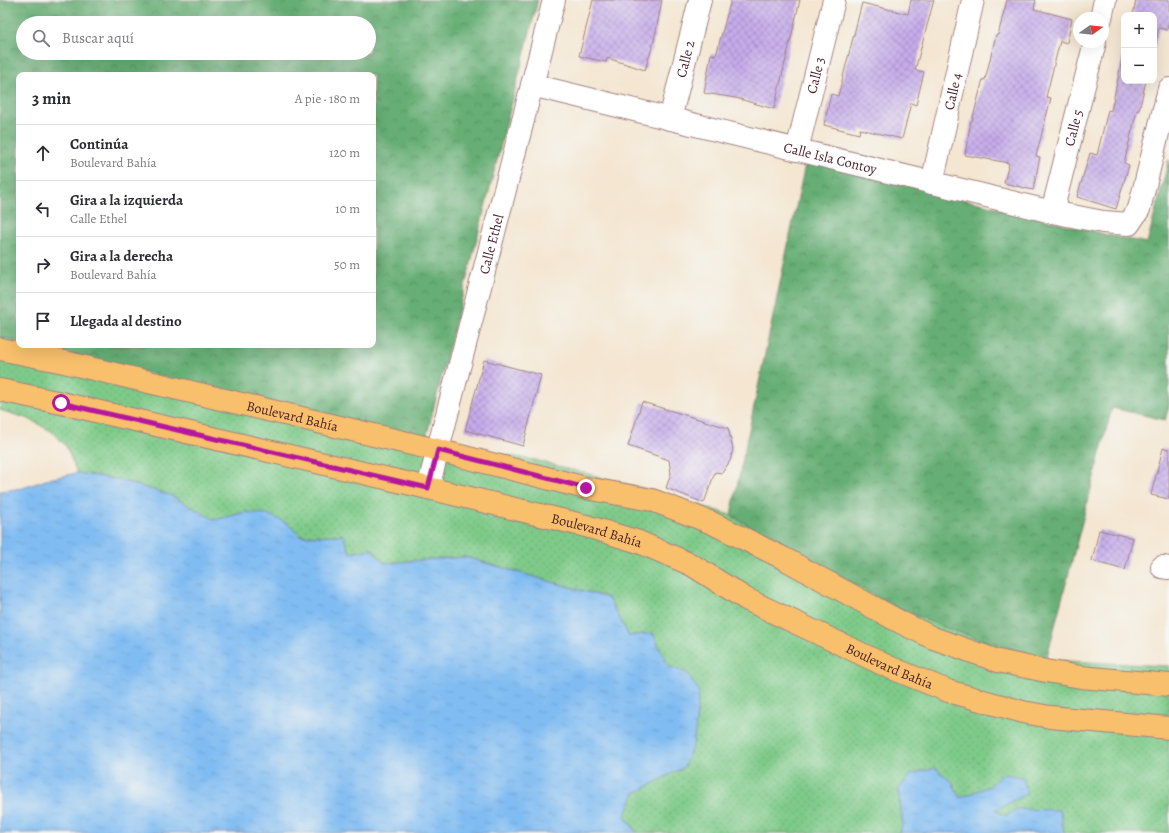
<!DOCTYPE html>
<html lang="es">
<meta charset="utf-8">
<style>
:root{--surface:#fff;--page:#f7f7f7;--text:#2b2b33;--muted:#7c7c81;--line:#e1e1e2}
body{margin:0;font-family:Alegreya,serif;background:var(--page);color:var(--text)}
.controls{position:absolute;right:12px;top:12px;display:grid;overflow:hidden;border-radius:8px;box-shadow:0 4px 16px #0002}
.controls button{width:36px;height:36px;display:grid;place-items:center;padding:0;border:0;border-bottom:1px solid var(--line);background:var(--surface);color:var(--text);font:20px sans-serif}
.compass{position:absolute;left:1073px;top:12px;width:36px;height:36px;border-radius:50%;background:var(--surface);box-shadow:0 4px 16px #0002;rotate:75deg}
.stop{position:absolute;width:12px;height:12px;margin:-9px;border:3px solid #b5179e;border-radius:50%;background:#fff}
.stop.end{background:#b5179e;border-color:#fff;box-shadow:0 1px 4px #0008}
.list{margin:0;padding:0;list-style:none}
h2{display:flex;justify-content:space-between;align-items:center;height:52px;margin:0;padding:0 16px;font-size:17px}
h2 small{font-size:13px;font-weight:400;color:var(--muted)}
.list li{display:grid;grid-template-columns:26px 1fr auto;gap:12px;align-items:center;box-sizing:border-box;height:56px;padding:0 16px;border-top:1px solid var(--line)}
.list b{display:block;font-size:15px;white-space:nowrap}
.list p{margin:0;font-size:13px;white-space:nowrap;color:var(--muted)}
.list em{font-size:13px;font-style:normal;color:var(--muted)}
.icon{flex:none;width:22px;height:22px;fill:none;stroke:currentColor;stroke-width:2;stroke-linecap:round;stroke-linejoin:round}
.map{position:relative;flex:none;width:1169px;height:833px;overflow:hidden}
.search{position:absolute;background:var(--surface);box-shadow:0 4px 16px #0002;left:16px;top:16px;width:360px;height:44px;display:flex;align-items:center;gap:10px;box-sizing:border-box;padding:0 14px;border-radius:22px;color:var(--muted);font-size:15px}
.panel{position:absolute;background:var(--surface);box-shadow:0 4px 16px #0002;left:16px;top:72px;width:360px;height:276px;border-radius:8px}
.map>svg:first-child{display:block}
.grass{fill:url(#grass-dots);stroke:#64745a}
.forest{fill:url(#forest-crowns);stroke:#586650;fill-rule:evenodd}
.water{fill:url(#water-ripples);stroke:#656e8e}
.building{fill:url(#building-cross-hatch)}
.lines{fill:none;stroke-linecap:round;stroke-linejoin:round}
.minor-casing{stroke:#9f827e;stroke-width:24}
.major-casing{stroke:#9f827e;stroke-width:24}
.minor{stroke:#fff;stroke-width:22}
.major{stroke:#f8bf6c;stroke-width:22}
.route{stroke:#b5179e;stroke-width:5}
.labels{text-anchor:middle;stroke-width:3;stroke-linejoin:round;paint-order:stroke}
.street-label{font-size:14px;fill:#4a1f2b;stroke:#f6f6f2}
</style>
<div class="map">
<svg width="1169" height="833" viewBox="0 0 1169 833">
<defs>
<pattern id="grass-dots" width="8" height="8" patternUnits="userSpaceOnUse"><rect width="8" height="8" fill="#7eca89"/><path d="M2 2h.1M6 6h.1" fill="none" stroke="#6ead76" stroke-width="1.8" stroke-linecap="round"/></pattern>
<pattern id="forest-crowns" width="20" height="18" patternUnits="userSpaceOnUse"><rect width="20" height="18" fill="#66ae75"/><path d="M2 6a3 3 0 1 1 6 0M12 15a3 3 0 1 1 6 0" fill="none" stroke="#568d60"/></pattern>
<pattern id="water-ripples" width="26" height="14" patternUnits="userSpaceOnUse"><rect width="26" height="14" fill="#80bcf2"/><path d="M2 4q2-2 4 0t4 0M15 11q2-2 4 0t4 0" fill="none" stroke="#70a1d0"/></pattern>
<pattern id="building-cross-hatch" width="8" height="8" patternUnits="userSpaceOnUse"><rect width="8" height="8" fill="#c6aceb"/><path d="M0 0l8 8M0 8l8-8" fill="none" stroke="#a38bbf"/></pattern>
</defs>
<rect width="100%" height="100%" fill="#f6f6f2"/>
<filter id="ink" filterUnits="userSpaceOnUse"><feTurbulence type="fractalNoise" baseFrequency=".025" numOctaves="2"/><feDisplacementMap in="SourceGraphic" scale="8" xChannelSelector="R" yChannelSelector="G"/><feConvolveMatrix kernelMatrix="1 2 1 2 8 2 1 2 1" color-interpolation-filters="sRGB"/></filter>
<filter id="wash" filterUnits="userSpaceOnUse"><feTurbulence type="fractalNoise" baseFrequency=".012" numOctaves="4" result="noise"/><feDisplacementMap in="SourceGraphic" scale="16" xChannelSelector="R" yChannelSelector="G"/><feGaussianBlur stdDeviation="0.9" result="paint"/><feColorMatrix in="noise" values="0 0 0 0 0 0 0 0 0 0 0 0 0 0 0 0 0 1.4 0 .05"/><feComposite in="paint" operator="in"/></filter>
<g filter="url(#wash)">
<rect width="100%" height="100%" fill="#f4e6d1"/>
<polygon class="grass" points="0,337 19,341 19,345 425,442 535,460 653,491 731,515 778,543 895,606 943,627 1046,660 1169,666 1169,833 1064,833 1060,810 1006,816 994,809 1003,774 990,786 960,798 952,782 898,790 903,824 899,833 637,833 625,816 635,793 684,767 687,673 668,666 653,633 629,636 608,598 465,557 384,563 372,549 350,553 343,535 300,536 287,523 246,512 215,520 170,495 116,479 77,473 66,446 51,431 29,419 0,410"/>
<g class="forest">
<path d="M0 0H538L425 442 34 345H373V75H19V341L0 337ZM23 23H369V53H23Z"/>
<polygon points="806,160 1112,236 1147,243 1169,160 1169,405 1165,420 1112,408 1046,660 943,627 895,606 778,543 731,515"/>
</g>
<g class="water">
<polygon points="77,473 116,479 170,495 215,520 246,512 267,514 287,523 300,536 343,535 350,553 372,549 384,563 465,557 608,598 629,636 653,633 668,666 687,673 699,691 694,742 684,767 635,793 625,816 637,833 0,833 0,491 23,488 49,479"/>
<polygon points="935,768 952,782 960,798 990,786 1003,774 1023,777 1027,794 995,810 1006,816 1017,809 1060,810 1064,833 899,833 903,824 898,790 912,774"/>
</g>
<g id="blocks">
<g class="building">
<polygon points="593,0 662,0 654,41 645,70 607,58 606,62 579,56"/>
<polygon points="731,0 800,0 774,109 736,98 704,93 711,54 716,55"/>
<polygon points="911,0 934,0 915,70 924,72 916,105 911,103 902,139 860,129 859,134 824,125 831,94 838,96 862,3 908,14"/>
<polygon points="1007,0 1036,0 1034,9 1072,19 1067,43 1060,41 1046,97 1051,98 1036,156 1040,157 1033,190 1004,183 1009,163 965,155 971,121 972,121 983,79 985,80 996,35 998,35"/>
<polygon points="1136,0 1169,0 1169,21 1167,30 1159,28 1154,50 1154,15 1133,15"/>
<polygon points="1124,50 1124,81 1146,81 1139,110 1137,110 1124,163 1129,165 1116,209 1077,197 1090,153 1097,155 1108,110 1111,111"/>
<polygon points="484,360 541,375 523,446 465,430"/>
<polygon points="642,402 728,428 733,449 730,461 722,473 715,472 704,503 666,488 671,473 669,460 628,446"/>
<polygon points="1163,448 1169,449 1169,499 1151,495"/>
<polygon points="1099,530 1133,538 1125,570 1092,561"/>
</g>
</g>
</g>
<g filter="url(#ink)">
<use href="#blocks" fill-opacity="0" stroke="#9f827e" stroke-width="1"/>
<g class="lines">
<defs>
<g id="minor">
<polyline points="1101,18 1105,0"/>
<path id="s1" d="M532 85 1052 212 1103 222 1129 224 1139 209 1169 89"/>
<path id="s2" d="M670 119 700 0"/>
<path id="s3" d="M797 150 834 0"/>
<path id="s4" d="M932 183 973 0"/>
<path id="s5" d="M1052 212 1095 42"/>
<path id="s6" d="M428 488 554 0"/>
<polyline points="1162,567 1169,568"/>
</g>
<g id="major">
<path id="s7" d="M0 349 64 362 437 450 586 488 652 500 712 523 783 558 902 623 933 638 998 661 1046 671 1081 677 1169 685"/>
<path id="s8" d="M0 390 61 403 428 488 586 526 639 542 692 565 746 599 889 667 948 691 1023 712 1050 717 1169 728"/>
</g>
</defs>
<use href="#minor" class="minor-casing"/>
<use href="#major" class="major-casing"/>
<use href="#minor" class="minor"/>
<use href="#major" class="major"/>
</g>
</g>
<g class="lines" filter="url(#ink)">
<polyline class="route" points="61,403 428,488 438,450 586,488"/>
</g>
<g class="labels">
<g class="street-label">
<text dy="5" stroke="none"><textPath href="#s2" startOffset="62">Calle 2</textPath></text>
<text dy="5" stroke="none"><textPath href="#s3" startOffset="77">Calle 3</textPath></text>
<text dy="5" stroke="none"><textPath href="#s4" startOffset="94">Calle 4</textPath></text>
<text dy="5" stroke="none"><textPath href="#s5" startOffset="87">Calle 5</textPath></text>
<text dy="5" stroke="none"><textPath href="#s1" startOffset="307">Calle Isla Contoy</textPath></text>
<text dy="5" stroke="none"><textPath href="#s6" startOffset="252">Calle Ethel</textPath></text>
<text dy="5" stroke="none"><textPath href="#s7" startOffset="300">Boulevard Bahía</textPath></text>
<text dy="5" stroke="none"><textPath href="#s8" startOffset="613">Boulevard Bahía</textPath></text>
<text dy="5" stroke="none"><textPath href="#s8" startOffset="937">Boulevard Bahía</textPath></text>
</g>
</g>
</svg>
<div class="controls">
<button>+</button>
<button>−</button>
</div>
<svg class="compass" viewBox="-18 -18 36 36"><path d="M0-13l5 13h-10z" fill="#e53935"/><path d="M0 13l5-13h-10z" fill="#7c7c81"/></svg>
<div class="stop" style="left:61px;top:403px"></div>
<div class="stop end" style="left:586px;top:488px"></div>
<div class="search"><svg class="icon" aria-label="search" viewBox="0 0 24 24"><circle cx="10" cy="10" r="6"/><path d="M15 15l6 6"/></svg>Buscar aquí</div>
<section class="panel">
<h2>3 min<small>A pie · 180 m</small></h2>
<ul class="list">
<li><svg class="icon" aria-label="ahead" viewBox="0 0 24 24"><path d="M12 20V5M6 11l6-6 6 6"/></svg><div><b>Continúa</b><p>Boulevard Bahía</p></div><em>120 m</em></li>
<li><svg class="icon" aria-label="left" viewBox="0 0 24 24"><path d="M17 20v-9H6M10 6l-5 5 5 5"/></svg><div><b>Gira a la izquierda</b><p>Calle Ethel</p></div><em>10 m</em></li>
<li><svg class="icon" aria-label="right" viewBox="0 0 24 24"><path d="M7 20v-9h11M14 6l5 5-5 5"/></svg><div><b>Gira a la derecha</b><p>Boulevard Bahía</p></div><em>50 m</em></li>
<li><svg class="icon" aria-label="arrive" viewBox="0 0 24 24"><path d="M6 21V4h12l-3 4 3 4H6"/></svg><div><b>Llegada al destino</b></div></li>
</ul>
</section>
</div>
